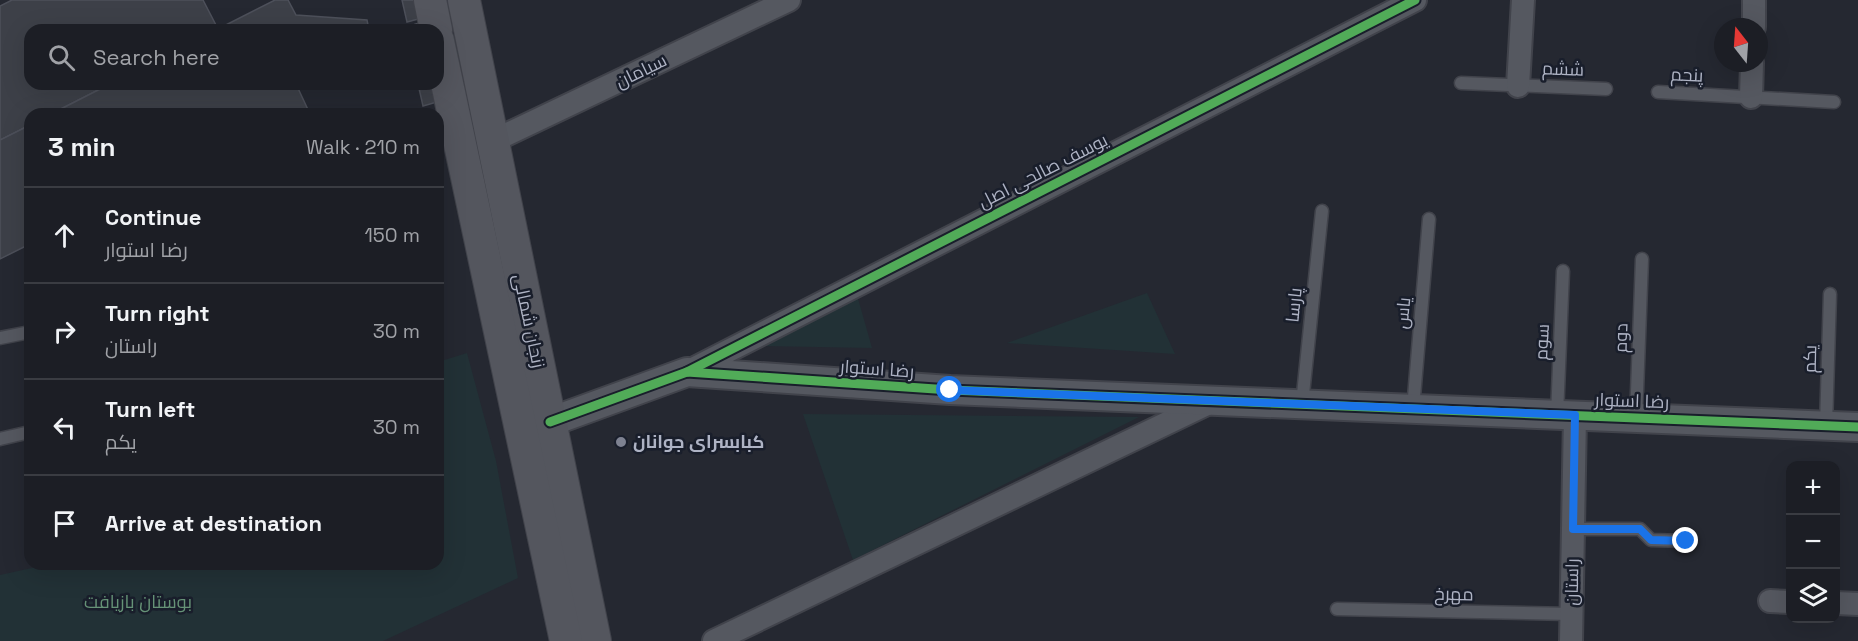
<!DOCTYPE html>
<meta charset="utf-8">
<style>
:root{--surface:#1c1e25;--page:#25272d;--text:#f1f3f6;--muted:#a0a2a7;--line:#3a3c42}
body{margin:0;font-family:"Space Grotesk",Cairo,sans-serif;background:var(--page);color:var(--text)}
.controls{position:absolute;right:18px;bottom:18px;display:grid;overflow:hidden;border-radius:12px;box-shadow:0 6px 24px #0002}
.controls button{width:54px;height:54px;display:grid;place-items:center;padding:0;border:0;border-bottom:2px solid var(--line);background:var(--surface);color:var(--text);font:30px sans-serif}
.compass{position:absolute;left:1714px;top:18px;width:54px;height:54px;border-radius:50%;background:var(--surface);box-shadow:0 6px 24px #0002;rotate:343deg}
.stop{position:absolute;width:18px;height:18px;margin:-14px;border:4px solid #1a73e8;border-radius:50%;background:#fff}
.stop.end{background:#1a73e8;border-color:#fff;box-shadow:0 2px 6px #0008}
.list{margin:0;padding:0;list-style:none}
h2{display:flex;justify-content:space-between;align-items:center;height:78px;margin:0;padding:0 24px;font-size:26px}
h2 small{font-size:20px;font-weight:400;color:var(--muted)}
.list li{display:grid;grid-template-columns:39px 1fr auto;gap:18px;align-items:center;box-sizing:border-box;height:96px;padding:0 24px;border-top:2px solid var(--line)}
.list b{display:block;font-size:22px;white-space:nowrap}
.list p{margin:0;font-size:20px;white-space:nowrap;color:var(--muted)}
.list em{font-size:20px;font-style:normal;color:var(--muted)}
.icon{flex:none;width:33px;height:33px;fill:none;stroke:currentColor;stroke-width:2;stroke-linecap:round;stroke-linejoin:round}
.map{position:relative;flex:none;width:1858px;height:641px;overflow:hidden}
.search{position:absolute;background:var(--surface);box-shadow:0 6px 24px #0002;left:24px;top:24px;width:420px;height:66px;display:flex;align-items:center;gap:15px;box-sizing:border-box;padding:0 21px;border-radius:18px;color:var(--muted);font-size:22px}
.panel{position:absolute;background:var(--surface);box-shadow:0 6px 24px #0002;left:24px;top:108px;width:420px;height:462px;border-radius:18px}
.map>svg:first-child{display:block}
.green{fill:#223136}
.building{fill:#3d4048;stroke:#4d505a;stroke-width:1.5}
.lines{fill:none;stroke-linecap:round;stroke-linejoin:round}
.service-casing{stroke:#41434b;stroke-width:15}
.minor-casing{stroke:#41434b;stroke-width:26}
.tertiary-casing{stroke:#41434b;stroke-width:32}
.secondary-casing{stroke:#41434b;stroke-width:34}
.service{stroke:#555860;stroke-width:12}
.minor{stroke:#555860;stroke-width:22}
.tertiary{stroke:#555860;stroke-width:28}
.secondary{stroke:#54565e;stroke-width:32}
.cycleway-casing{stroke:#191e2b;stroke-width:13}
.cycleway{stroke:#51ab58;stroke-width:9}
.route{stroke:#1a73e8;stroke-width:8}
.poi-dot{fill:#7e8291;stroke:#191e2b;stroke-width:2}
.labels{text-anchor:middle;stroke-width:5;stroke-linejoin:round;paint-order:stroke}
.street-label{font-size:18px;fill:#aeb3c4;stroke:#191e2b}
.poi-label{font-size:18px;font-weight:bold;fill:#aeb3c4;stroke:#191e2b;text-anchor:start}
.park-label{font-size:18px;fill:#669377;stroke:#191e2b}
</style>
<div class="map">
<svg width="1858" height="641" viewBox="0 0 1858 641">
<rect width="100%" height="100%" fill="#252831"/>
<g class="green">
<polygon points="1147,293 1175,354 1007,343"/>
<polygon points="857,295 872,348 762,346"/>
<polygon points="467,353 496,461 518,578 383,641 0,641 0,575 50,564 438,564 438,362"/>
<polygon points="803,414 1139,417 853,560"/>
</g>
<g class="building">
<polygon points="12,0 203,0 218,29 30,30 30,84 110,84 51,114 30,114 30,125 0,140 0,6"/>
<polygon points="275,0 288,0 296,15 367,20 369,30 216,30"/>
<polygon points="402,0 418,0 422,18 407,22"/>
<polygon points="422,22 424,30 408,30 407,27"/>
<polygon points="110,84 296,84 310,114 51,114"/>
<polygon points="418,84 433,84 437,102 423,106"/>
<polygon points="30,125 30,244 0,259 0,140"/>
</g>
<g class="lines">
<defs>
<g id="service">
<polyline points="1461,83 1606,89"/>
<polyline points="1658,92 1834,102"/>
<polyline points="0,338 30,332"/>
<polyline points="1302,404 1322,211"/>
<polyline points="1413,409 1429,219"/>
<polyline points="1557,415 1563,271"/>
<polyline points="1636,418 1642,259"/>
<polyline points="1826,426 1830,294"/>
<polyline points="0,439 30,432"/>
<polyline points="1573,529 1640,529 1651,540 1686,541"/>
<polyline points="1337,609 1571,614"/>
</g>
<g id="minor">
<polyline points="1754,27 1754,0"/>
<polyline points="1518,86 1523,0"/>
<polyline points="1751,97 1752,63"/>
<polyline points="493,141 789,0"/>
<polyline points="687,372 1415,0"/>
<polyline points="1770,601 1790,602"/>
<polyline points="1836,603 1858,604"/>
<polyline points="714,641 1213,401"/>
<polyline points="1571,641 1575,415"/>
</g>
<polyline id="tertiary" points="550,422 687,372 950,390 1858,427"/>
<g id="secondary">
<polyline points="430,0 436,30"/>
<polyline points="464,0 595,641"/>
<polyline points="438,41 566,641"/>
</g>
</defs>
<use href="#service" class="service-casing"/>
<use href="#minor" class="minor-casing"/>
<use href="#tertiary" class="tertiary-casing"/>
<use href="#secondary" class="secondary-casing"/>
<use href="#service" class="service"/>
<use href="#minor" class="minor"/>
<use href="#tertiary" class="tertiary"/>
<use href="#secondary" class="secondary"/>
<defs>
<g id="cycleway">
<polyline points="687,372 1415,0"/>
<polyline points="550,422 687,372 950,390 1858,427"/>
</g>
</defs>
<use href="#cycleway" class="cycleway-casing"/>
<use href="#cycleway" class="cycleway"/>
</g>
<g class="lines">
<polyline class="route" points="950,390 1575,415 1573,529 1640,529 1651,540 1686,541"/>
</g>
<circle class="poi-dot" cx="621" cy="442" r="6"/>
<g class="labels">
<g class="street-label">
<text transform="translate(1563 69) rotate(2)" y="6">ششم</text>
<text transform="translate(641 71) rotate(-26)" y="6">سیامان</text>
<text transform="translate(1687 75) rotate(3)" y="6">پنجم</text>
<text transform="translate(1043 171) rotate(-27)" y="6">یوسف صالحی اصل</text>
<text transform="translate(1294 305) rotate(-84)" y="6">پارسا</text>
<text transform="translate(1403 313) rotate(-85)" y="6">یاس</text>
<text transform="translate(529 321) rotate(78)" y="6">زنجان شمالی</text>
<text transform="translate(1621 338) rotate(-88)" y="6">دوم</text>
<text transform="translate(1542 342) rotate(-87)" y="6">سوم</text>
<text transform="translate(1810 359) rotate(-89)" y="6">یکم</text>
<text transform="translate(877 369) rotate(4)" y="6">رضا استوار</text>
<text transform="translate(1632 401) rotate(2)" y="6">رضا استوار</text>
<text transform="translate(1572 582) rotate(-89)" y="6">راستان</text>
<text transform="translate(1454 594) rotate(1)" y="6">مهرخ</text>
</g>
<g class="poi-label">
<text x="633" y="448">کبابسرای جوانان</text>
</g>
<g class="park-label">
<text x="138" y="608">بوستان بازیافت</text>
</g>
</g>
</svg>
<div class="controls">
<button>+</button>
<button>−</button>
<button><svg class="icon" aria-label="layers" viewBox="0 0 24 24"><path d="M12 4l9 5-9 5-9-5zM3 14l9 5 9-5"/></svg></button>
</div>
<svg class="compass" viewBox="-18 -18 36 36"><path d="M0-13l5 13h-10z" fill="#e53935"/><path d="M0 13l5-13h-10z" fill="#a0a2a7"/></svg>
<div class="stop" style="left:950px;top:390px"></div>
<div class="stop end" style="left:1686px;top:541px"></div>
<div class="search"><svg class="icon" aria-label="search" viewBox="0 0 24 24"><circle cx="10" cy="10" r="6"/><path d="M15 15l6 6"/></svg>Search here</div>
<section class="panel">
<h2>3 min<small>Walk · 210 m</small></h2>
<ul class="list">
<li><svg class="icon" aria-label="ahead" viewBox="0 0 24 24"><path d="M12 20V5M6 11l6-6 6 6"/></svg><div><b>Continue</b><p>رضا استوار</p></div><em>150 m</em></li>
<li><svg class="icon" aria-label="right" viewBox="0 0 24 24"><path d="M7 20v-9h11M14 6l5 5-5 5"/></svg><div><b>Turn right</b><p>راستان</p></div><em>30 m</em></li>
<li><svg class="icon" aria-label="left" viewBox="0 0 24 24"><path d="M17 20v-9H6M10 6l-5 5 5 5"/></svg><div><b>Turn left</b><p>یکم</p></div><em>30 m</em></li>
<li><svg class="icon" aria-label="arrive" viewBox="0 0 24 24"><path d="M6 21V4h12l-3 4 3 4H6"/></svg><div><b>Arrive at destination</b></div></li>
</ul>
</section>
</div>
